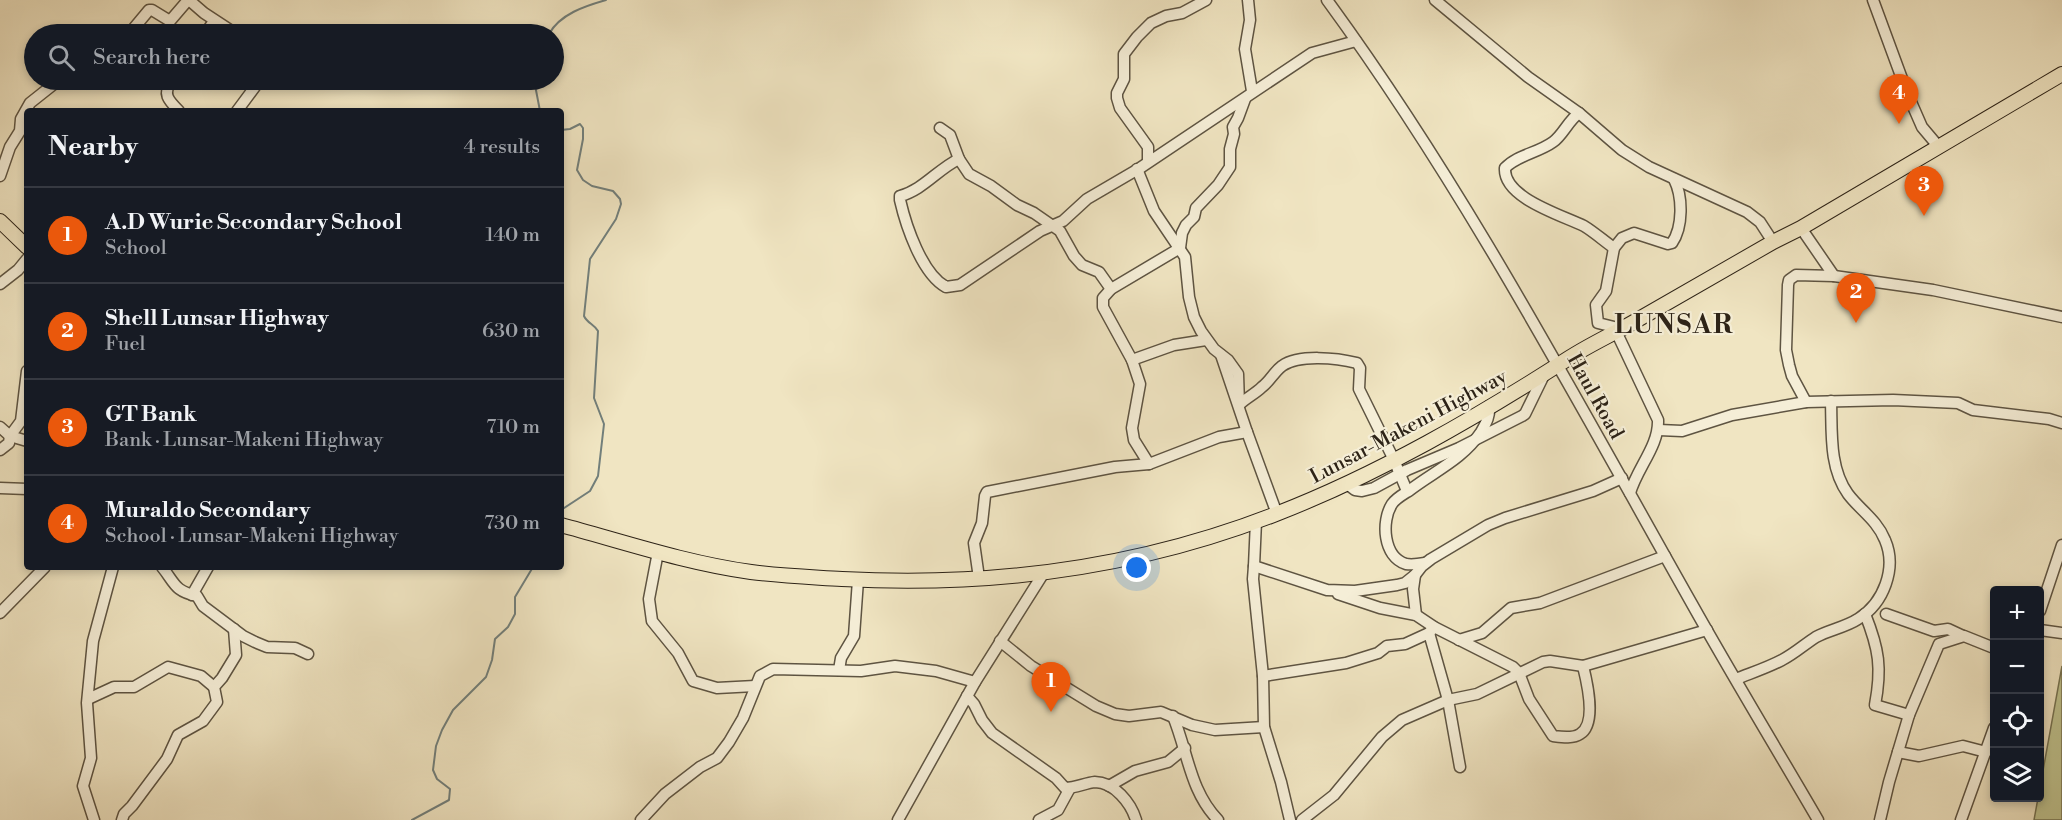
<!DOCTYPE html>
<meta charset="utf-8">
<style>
:root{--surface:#171b24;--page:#20242c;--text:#f1f3f6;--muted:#9ea1a6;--line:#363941;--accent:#ea580c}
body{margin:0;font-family:"Libre Bodoni",serif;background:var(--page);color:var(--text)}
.controls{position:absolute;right:18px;bottom:18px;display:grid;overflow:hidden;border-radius:6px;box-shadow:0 3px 9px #0003}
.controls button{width:54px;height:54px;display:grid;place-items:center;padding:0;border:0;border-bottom:2px solid var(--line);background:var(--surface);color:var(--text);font:30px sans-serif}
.you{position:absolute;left:1137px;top:568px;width:21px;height:21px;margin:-15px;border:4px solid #fff;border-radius:50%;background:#1a73e8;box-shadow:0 0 0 9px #1a73e833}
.badge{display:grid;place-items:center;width:39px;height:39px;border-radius:50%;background:var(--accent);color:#fff;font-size:20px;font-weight:700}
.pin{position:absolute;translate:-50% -50px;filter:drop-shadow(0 2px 3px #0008)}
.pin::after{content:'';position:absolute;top:32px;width:21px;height:18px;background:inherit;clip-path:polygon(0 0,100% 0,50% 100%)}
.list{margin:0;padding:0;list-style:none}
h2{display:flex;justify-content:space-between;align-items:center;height:78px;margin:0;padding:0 24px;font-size:26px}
h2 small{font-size:20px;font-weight:400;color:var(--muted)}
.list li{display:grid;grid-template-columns:39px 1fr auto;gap:18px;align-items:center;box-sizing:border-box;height:96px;padding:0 24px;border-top:2px solid var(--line)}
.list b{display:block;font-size:22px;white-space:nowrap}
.list p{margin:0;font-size:20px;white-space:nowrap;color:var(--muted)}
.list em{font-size:20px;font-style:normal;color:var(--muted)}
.icon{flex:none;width:33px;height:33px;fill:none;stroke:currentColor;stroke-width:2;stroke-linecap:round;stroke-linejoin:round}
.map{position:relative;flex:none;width:2062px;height:820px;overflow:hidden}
.search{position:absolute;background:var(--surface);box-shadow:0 3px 9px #0003;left:24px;top:24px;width:540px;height:66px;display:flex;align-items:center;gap:15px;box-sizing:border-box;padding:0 21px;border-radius:33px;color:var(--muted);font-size:22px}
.panel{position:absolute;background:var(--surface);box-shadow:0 3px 9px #0003;left:24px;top:108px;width:540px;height:462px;border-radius:6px}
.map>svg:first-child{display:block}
.green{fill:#bfc38f;stroke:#767353;stroke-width:1.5}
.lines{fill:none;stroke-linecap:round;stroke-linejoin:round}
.stream{stroke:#727f7b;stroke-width:2}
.minor-casing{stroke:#5e5442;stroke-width:13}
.major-casing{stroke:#2d2317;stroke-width:16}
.minor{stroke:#f5eed7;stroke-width:10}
.major{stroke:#f0e5c2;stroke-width:14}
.labels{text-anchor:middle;stroke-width:4.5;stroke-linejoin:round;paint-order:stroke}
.street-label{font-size:20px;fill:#2d2317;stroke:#f5eed7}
.district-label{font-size:26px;font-weight:bold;letter-spacing:1.5px;fill:#2d2317;stroke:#f5eed7}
</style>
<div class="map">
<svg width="2062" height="820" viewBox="0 0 2062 820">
<rect width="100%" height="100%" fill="#f0e5c2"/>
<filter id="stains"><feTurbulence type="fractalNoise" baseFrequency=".00333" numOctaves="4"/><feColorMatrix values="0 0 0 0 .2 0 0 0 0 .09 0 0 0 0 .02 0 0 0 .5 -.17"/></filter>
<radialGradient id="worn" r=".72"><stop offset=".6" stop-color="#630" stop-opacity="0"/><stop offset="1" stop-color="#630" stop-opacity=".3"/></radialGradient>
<polygon class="green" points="2062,666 2062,820 2034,820"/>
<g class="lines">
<g class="stream">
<path d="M549 34C560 14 585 6 606 0"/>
<polyline points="536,80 535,85 540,111"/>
<path d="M561 130 570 129 580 124 583 128V139L577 170 583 180 592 186 613 191 620 199 621 204 616 219 590 259 584 316C587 323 594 324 598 331L594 398 604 424 598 476 590 491 561 510"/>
<polyline points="412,820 449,800 450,789 437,779 433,770 436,746 442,730 453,710 486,677 492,660 495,639 508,627 515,614 515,597 533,567"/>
</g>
<defs>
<g id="minor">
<polyline points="189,0 204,13 236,34"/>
<polyline points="1248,0 1250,20 1245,49 1252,91"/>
<path d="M1327 0C1466 190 1576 399 1692 604 1733 677 1776 748 1818 820"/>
<polyline points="1435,0 1528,77 1579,113 1622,150 1649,167 1747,212 1760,222 1773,242"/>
<polyline points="1873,0 1908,95 1922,127 1938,146"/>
<polyline points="129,34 149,10 152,10 170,21 188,0"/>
<polyline points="205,34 214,21"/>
<path d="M172 80C162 94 168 100 179 111"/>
<polyline points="237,111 260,80"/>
<path d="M1579 113C1568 121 1563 135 1553 142 1538 153 1517 155 1505 168 1503 198 1562 215 1584 226 1594 232 1604 241 1614 248"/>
<polyline points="940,128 950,135 959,159 969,174 991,186 1017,205 1034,213 1060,231 1074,256 1082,265 1099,272 1111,289"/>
<path d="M959 159C938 169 923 190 900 196V200C906 226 922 274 946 287L960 285 1040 231 1063 221 1087 199 1140 168 1312 53 1356 41"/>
<polyline points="1148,162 1148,147 1120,108 1117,98 1117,93 1124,79 1124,54 1137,37 1151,23 1166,16 1182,13 1206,0"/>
<polyline points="1137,169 1154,211 1185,257 1189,297 1194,317 1201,331 1214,349 1228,360 1238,374 1239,405"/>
<polyline points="0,176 10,147 20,131 21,119 30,103 59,80"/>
<polyline points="1801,228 1834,276"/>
<polyline points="0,284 18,270 27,259"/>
<polyline points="1221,355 1247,432"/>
<polyline points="1132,360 1103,307 1103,298 1111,289 1180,248 1182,233 1186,225 1194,217 1196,208 1218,185 1230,167 1230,149 1234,134 1233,127 1238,118 1245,99"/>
<polyline points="1806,402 1792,376 1789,365 1786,350 1788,285 1789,280 1796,275 1834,276 1933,290 2062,317"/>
<path d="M1239 405C1246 398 1255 394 1262 387 1270 381 1274 372 1282 366 1299 354 1337 358 1357 363L1360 368 1359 389 1394 460 1407 491"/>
<polyline points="0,427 10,436 27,441"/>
<polyline points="1659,430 1682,431 1732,415 1806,402 1893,400 1958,403 1973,410 2049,419 2062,423"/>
<polyline points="0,450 9,443 10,436 21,421 27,371"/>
<polyline points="1149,464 1134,440 1132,428 1140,384 1132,360 1174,345 1206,340"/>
<polyline points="1347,484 1355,490 1362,491 1374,488 1407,470 1459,448 1522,416 1525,414 1545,373"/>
<polyline points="0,488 27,489"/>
<path d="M1630 493C1637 468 1659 446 1658 420L1614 327 1598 323 1596 305 1606 291 1614 248 1622 238 1634 233 1668 244 1672 243C1683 227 1683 197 1674 179"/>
<polyline points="1256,521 1254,566 1327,590 1355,591 1397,585 1405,583 1415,575 1422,566 1431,559 1488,525 1505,518 1593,491 1622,478"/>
<polyline points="658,552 649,599 652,621 678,653 693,681 717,688 755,686"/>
<path d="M1425 563C1419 564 1412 565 1406 564 1383 557 1381 521 1392 504 1396 498 1404 494 1410 490 1435 471 1463 459 1481 432 1486 423 1490 417 1489 406"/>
<polyline points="1254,566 1253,579 1263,676 1264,727 1281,782 1290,820"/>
<path d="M162 567C175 583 174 591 197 596L203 606 243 636 255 642 267 647 295 648 308 654"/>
<polyline points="1415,575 1413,589 1416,615"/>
<polyline points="979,578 974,543 982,523 985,496 987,492 1115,467 1149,464 1219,437 1247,432 1277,514"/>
<path d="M1338 594 1380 608 1416 615 1434 627 1513 667 1519 673 1529 699 1553 736C1561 737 1573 739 1580 734 1597 724 1587 682 1583 666"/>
<polyline points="192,595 208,567"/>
<polyline points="2040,611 2062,545"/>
<polyline points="0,613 45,567"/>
<path d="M1865 614C1879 649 1882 668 1875 705L1909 715"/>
<polyline points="1886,614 1934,631 1948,629 1963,636"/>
<polyline points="2040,630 2062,633"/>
<polyline points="1429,633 1448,700 1460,767"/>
<polyline points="1459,640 1482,633 1511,608 1540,603 1665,556"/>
<polyline points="1000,641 1031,666 1096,706 1115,714 1129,716 1161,712 1192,725 1215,730 1264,727"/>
<polyline points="839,670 841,658 854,636 858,580"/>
<polyline points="1263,676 1346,663 1378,653 1387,646 1405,644 1429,633 1434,627"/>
<path d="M1736 679C1751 673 1767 668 1782 660 1794 654 1805 644 1816 637 1829 630 1846 627 1858 619 1884 603 1897 568 1885 540 1877 520 1860 510 1848 494 1829 468 1832 432 1831 401"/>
<path d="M967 696 974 704 982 720 992 733 1056 778 1065 788C1076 788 1085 783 1095 782 1114 782 1131 803 1136 820"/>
<polyline points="88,699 114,687 134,687 168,667 201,676 214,687"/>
<path d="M1173 716C1188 753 1190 791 1218 820"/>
<polyline points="1898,752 1919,756 1963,746 1986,752"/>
<polyline points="1109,786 1135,771 1168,762 1185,748"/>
<polyline points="94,820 83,786 91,758 87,703 93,641 113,567"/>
<polyline points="122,820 124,814 132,806 167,759 178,735 203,721 217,702 214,687 222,678 236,655 234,629"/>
<polyline points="641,820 665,794 700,767 717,758 729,742 743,718 760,676 773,669 861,671 895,666 936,671 975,682"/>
<polyline points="898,820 975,682 1043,574"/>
<polyline points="1039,820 1058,810 1070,788"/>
<polyline points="1302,820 1334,795 1382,737 1402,720 1448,700 1477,694 1543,662 1550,661 1583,666 1707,630"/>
<polyline points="1880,820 1889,782 1909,715 1939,644 1964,636 1994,648"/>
<polyline points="1961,820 1994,728"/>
</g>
<g id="major">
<polyline points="0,221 27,247"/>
<path d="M561 525C624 542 686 563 751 572 780 576 811 577 842 579 989 587 1138 568 1276 514 1379 474 1477 417 1569 358 1589 345 1611 335 1632 323 1679 296 1726 269 1773 242L1801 228 2062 74"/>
</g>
</defs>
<use href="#minor" class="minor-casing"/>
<use href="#major" class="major-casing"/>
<use href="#minor" class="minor"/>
<use href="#major" class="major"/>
</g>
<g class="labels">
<g class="street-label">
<text transform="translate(1596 396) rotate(61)" y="7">Haul Road</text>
<text transform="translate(1408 426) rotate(-28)" y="7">Lunsar-Makeni Highway</text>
</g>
<g class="district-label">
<text x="1674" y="333">LUNSAR</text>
</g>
</g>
<rect width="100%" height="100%" filter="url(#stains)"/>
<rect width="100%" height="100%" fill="url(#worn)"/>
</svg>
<div class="controls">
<button>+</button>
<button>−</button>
<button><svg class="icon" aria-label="locate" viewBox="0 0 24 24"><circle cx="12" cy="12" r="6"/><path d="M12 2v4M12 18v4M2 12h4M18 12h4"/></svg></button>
<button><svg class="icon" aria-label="layers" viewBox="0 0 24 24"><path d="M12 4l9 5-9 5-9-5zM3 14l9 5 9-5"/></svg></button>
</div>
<div class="you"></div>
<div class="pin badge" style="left:1051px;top:712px">1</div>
<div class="pin badge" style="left:1856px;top:323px">2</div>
<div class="pin badge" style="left:1924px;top:216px">3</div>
<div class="pin badge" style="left:1899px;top:124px">4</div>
<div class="search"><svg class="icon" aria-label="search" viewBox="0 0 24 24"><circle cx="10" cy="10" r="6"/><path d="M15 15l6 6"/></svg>Search here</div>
<section class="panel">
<h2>Nearby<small>4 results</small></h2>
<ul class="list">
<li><span class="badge">1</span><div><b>A.D Wurie Secondary School</b><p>School</p></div><em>140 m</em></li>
<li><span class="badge">2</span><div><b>Shell Lunsar Highway</b><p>Fuel</p></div><em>630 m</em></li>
<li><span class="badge">3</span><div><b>GT Bank</b><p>Bank · Lunsar-Makeni Highway</p></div><em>710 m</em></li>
<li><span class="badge">4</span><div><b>Muraldo Secondary</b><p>School · Lunsar-Makeni Highway</p></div><em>730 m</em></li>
</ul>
</section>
</div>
